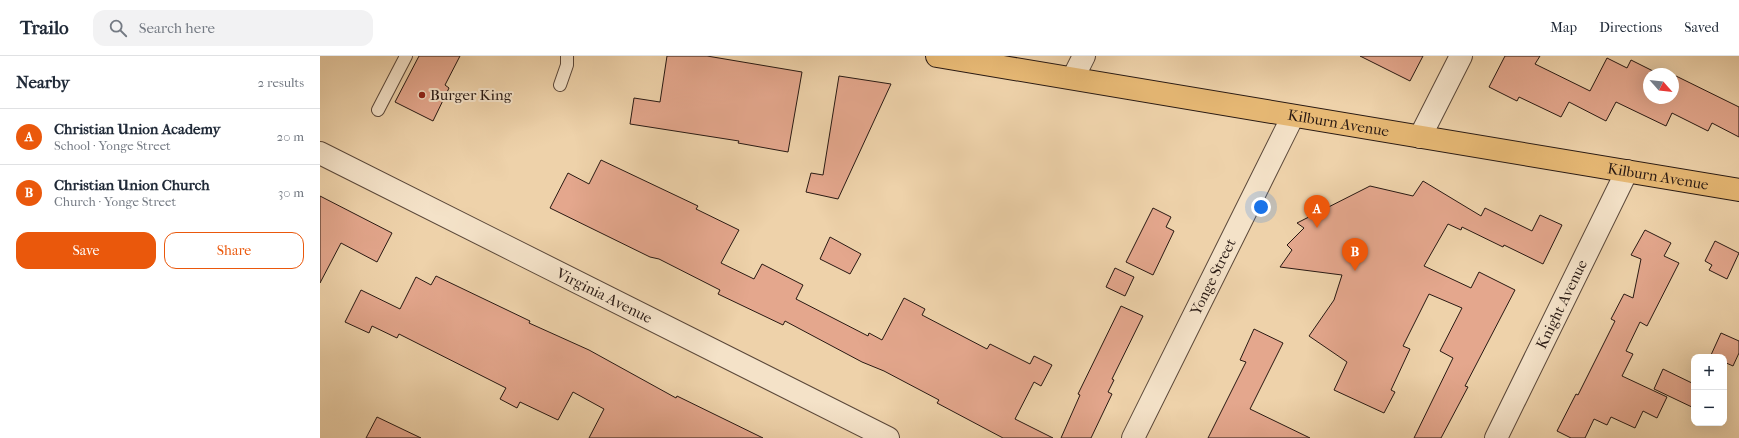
<!DOCTYPE html>
<meta charset="utf-8">
<style>
:root{--surface:#fff;--page:#f2f2f3;--text:#1f2937;--muted:#747a83;--line:#e0e1e3;--accent:#ea580c}
body{margin:0;font-family:"IM FELL French Canon",serif;background:var(--page);color:var(--text)}
.controls{position:absolute;right:12px;bottom:12px;display:grid;overflow:hidden;border-radius:8px;box-shadow:0 4px 16px #0002}
.controls button{width:36px;height:36px;display:grid;place-items:center;padding:0;border:0;border-bottom:1px solid var(--line);background:var(--surface);color:var(--text);font:20px sans-serif}
.compass{position:absolute;left:1323px;top:12px;width:36px;height:36px;border-radius:50%;background:var(--surface);box-shadow:0 4px 16px #0002;rotate:117deg}
.you{position:absolute;left:941px;top:151px;width:14px;height:14px;margin:-10px;border:3px solid #fff;border-radius:50%;background:#1a73e8;box-shadow:0 0 0 6px #1a73e833}
.badge{display:grid;place-items:center;width:26px;height:26px;border-radius:50%;background:var(--accent);color:#fff;font-size:13px;font-weight:700}
.pin{position:absolute;translate:-50% -33px;filter:drop-shadow(0 1px 2px #0008)}
.pin::after{content:'';position:absolute;top:21px;width:14px;height:12px;background:inherit;clip-path:polygon(0 0,100% 0,50% 100%)}
.list{margin:0;padding:0;list-style:none}
h2{display:flex;justify-content:space-between;align-items:center;height:52px;margin:0;padding:0 16px;font-size:17px}
h2 small{font-size:13px;font-weight:400;color:var(--muted)}
.list li{display:grid;grid-template-columns:26px 1fr auto;gap:12px;align-items:center;box-sizing:border-box;height:56px;padding:0 16px;border-top:1px solid var(--line)}
.list b{display:block;font-size:15px;white-space:nowrap}
.list p{margin:0;font-size:13px;white-space:nowrap;color:var(--muted)}
.list em{font-size:13px;font-style:normal;color:var(--muted)}
.actions{display:flex;gap:8px;padding:12px 16px}
.actions a{flex:1;padding:9px 0;border:1px solid var(--accent);border-radius:12px;text-align:center;font-size:14px;color:var(--accent)}
.actions .main{background:var(--accent);color:#fff}
.icon{flex:none;width:22px;height:22px;fill:none;stroke:currentColor;stroke-width:2;stroke-linecap:round;stroke-linejoin:round}
.map{position:relative;flex:none;width:1419px;height:382px;overflow:hidden}
header{display:flex;align-items:center;gap:24px;box-sizing:border-box;height:56px;padding:0 20px;background:var(--surface);border-bottom:1px solid var(--line)}
header strong{font-size:19px}
nav{display:flex;gap:22px;margin-inline-start:auto;font-size:14px}
.search{width:280px;height:36px;background:var(--page);display:flex;align-items:center;gap:10px;box-sizing:border-box;padding:0 14px;border-radius:12px;color:var(--muted);font-size:15px}
main{display:flex}
aside{flex:1;background:var(--surface)}
.map>svg:first-child{display:block}
.building{fill:#e4a78d;stroke:#281913}
.lines{fill:none;stroke-linecap:round;stroke-linejoin:round}
.lane-casing{stroke:#5a4739;stroke-width:14}
.street-casing{stroke:#5a4739;stroke-width:24}
.primary-casing{stroke:#281913;stroke-width:24}
.lane{stroke:#f4e2c8;stroke-width:12}
.street{stroke:#f4e2c8;stroke-width:22}
.primary{stroke:#e7b975;stroke-width:22}
.poi-dot{fill:#8f2418;stroke:#f4e2c8;stroke-width:1.5}
.labels{text-anchor:middle;stroke-width:4;stroke-linejoin:round;paint-order:stroke}
.poi-label{font-size:15px;fill:#281913;stroke:#f4e2c8;text-anchor:start}
.street-label{font-size:15px;fill:#281913;stroke:#f4e2c8}
</style>
<header>
<strong>Trailo</strong>
<div class="search"><svg class="icon" aria-label="search" viewBox="0 0 24 24"><circle cx="10" cy="10" r="6"/><path d="M15 15l6 6"/></svg>Search here</div>
<nav><a>Map</a><a>Directions</a><a>Saved</a></nav>
</header>
<main>
<aside>
<h2>Nearby<small>2 results</small></h2>
<ul class="list">
<li><span class="badge">A</span><div><b>Christian Union Academy</b><p>School · Yonge Street</p></div><em>20 m</em></li>
<li><span class="badge">B</span><div><b>Christian Union Church</b><p>Church · Yonge Street</p></div><em>30 m</em></li>
</ul>
<div class="actions"><a class="main">Save</a><a>Share</a></div>
</aside>
<div class="map">
<svg width="1419" height="382" viewBox="0 0 1419 382">
<rect width="100%" height="100%" fill="#eed2aa"/>
<filter id="stains"><feTurbulence type="fractalNoise" baseFrequency=".005" numOctaves="4"/><feColorMatrix values="0 0 0 0 .2 0 0 0 0 .09 0 0 0 0 .02 0 0 0 .5 -.17"/></filter>
<radialGradient id="worn" r=".72"><stop offset=".6" stop-color="#630" stop-opacity="0"/><stop offset="1" stop-color="#630" stop-opacity=".3"/></radialGradient>
<g class="building">
<polygon points="99,0 140,0 125,29 129,32 113,65 75,46"/>
<polygon points="347,0 387,0 482,16 468,96 418,87 419,85 310,68 314,42 340,46"/>
<polygon points="1040,0 1103,0 1090,25"/>
<polygon points="1185,0 1220,0 1215,8 1270,35 1287,2 1307,12 1311,4 1339,18 1329,18 1329,42 1353,42 1353,25 1356,20 1419,51 1419,81 1392,67 1388,75 1352,57 1346,70 1296,46 1286,65 1249,46 1241,61 1199,41 1197,45 1169,31"/>
<polygon points="519,20 571,28 518,143 486,136 491,117 503,119"/>
<polygon points="281,104 378,150 376,153 419,174 401,207 434,223 442,208 483,229 476,243 548,280 549,277 562,284 584,242 605,253 602,259 667,293 670,288 710,308 714,300 732,309 721,330 714,326 695,363 733,382 683,382 617,347 619,344 564,315 542,306 465,265 463,269 398,238 400,234 339,203 330,201 230,152 248,117 269,128"/>
<polygon points="1103,125 1161,160 1165,152 1212,175 1220,159 1242,169 1223,208 1184,189 1183,191 1142,171 1141,174 1128,168 1104,210 1151,232 1159,216 1195,234 1145,330 1148,331 1121,382 1094,382 1133,302 1120,295 1142,252 1109,238 1083,290 1090,293 1071,334 1075,336 1064,357 1014,334 1027,306 989,280 1014,244 1022,219 960,211 972,194 967,189 984,172 977,167 1050,130 1093,140"/>
<polygon points="0,140 72,177 57,206 21,187 0,227"/>
<polygon points="833,152 851,161 846,171 854,175 833,219 806,206"/>
<polygon points="1325,174 1351,187 1344,200 1359,207 1327,270 1320,266 1306,295 1313,298 1302,320 1347,341 1337,362 1323,355 1315,372 1291,361 1287,369 1274,363 1265,382 1251,382 1237,375 1256,338 1258,339 1295,265 1291,263 1304,238 1313,242 1321,203 1311,199"/>
<polygon points="510,181 541,198 530,218 500,203"/>
<polygon points="1395,185 1419,197 1407,223 1389,214 1392,209 1385,205"/>
<polygon points="795,212 814,221 805,240 786,231"/>
<polygon points="116,220 210,265 209,267 269,294 356,342 357,340 443,382 269,382 284,353 253,336 238,364 200,346 197,352 180,343 186,332 79,278 77,282 52,270 49,277 25,266 41,234 80,253 96,221 111,229"/>
<polygon points="801,250 823,260 792,323 794,324 788,336 792,338 771,382 741,382 760,339 758,338"/>
<polygon points="934,273 963,287 930,353 990,382 888,382 926,306 920,304"/>
<polygon points="1401,277 1419,285 1419,297 1413,310 1404,306 1404,301 1391,299"/>
<polygon points="1343,313 1374,328 1374,352 1334,333"/>
<polygon points="57,361 101,382 46,382"/>
</g>
<g class="lines">
<defs>
<g id="lane">
<polyline points="240,29 247,9 247,0"/>
<polyline points="58,54 86,0"/>
</g>
<g id="street">
<polyline points="753,22 764,0"/>
<polyline points="1100,81 1141,0"/>
<path id="s1" d="M0 97 568 382"/>
<path id="s2" d="M813 382 973 60"/>
<path id="s3" d="M1176 382 1307 115"/>
</g>
<g id="primary">
<path id="s4" d="M617 0 1419 134"/>
</g>
</defs>
<use href="#lane" class="lane-casing"/>
<use href="#street" class="street-casing"/>
<use href="#primary" class="primary-casing"/>
<use href="#lane" class="lane"/>
<use href="#street" class="street"/>
<use href="#primary" class="primary"/>
</g>
<circle class="poi-dot" cx="102" cy="39" r="4"/>
<g class="labels">
<g class="poi-label">
<text x="110" y="44">Burger King</text>
</g>
<g class="street-label">
<text dy="5" stroke="none"><textPath href="#s4" startOffset="407">Kilburn Avenue</textPath></text>
<text dy="5" stroke="none"><textPath href="#s4" startOffset="731">Kilburn Avenue</textPath></text>
<text dy="5" stroke="none"><textPath href="#s2" startOffset="180">Yonge Street</textPath></text>
<text dy="5" stroke="none"><textPath href="#s1" startOffset="318">Virginia Avenue</textPath></text>
<text dy="5" stroke="none"><textPath href="#s3" startOffset="149">Knight Avenue</textPath></text>
</g>
</g>
<rect width="100%" height="100%" filter="url(#stains)"/>
<rect width="100%" height="100%" fill="url(#worn)"/>
</svg>
<div class="controls">
<button>+</button>
<button>−</button>
</div>
<svg class="compass" viewBox="-18 -18 36 36"><path d="M0-13l5 13h-10z" fill="#e53935"/><path d="M0 13l5-13h-10z" fill="#747a83"/></svg>
<div class="you"></div>
<div class="pin badge" style="left:997px;top:172px">A</div>
<div class="pin badge" style="left:1035px;top:215px">B</div>
</div>
</main>
